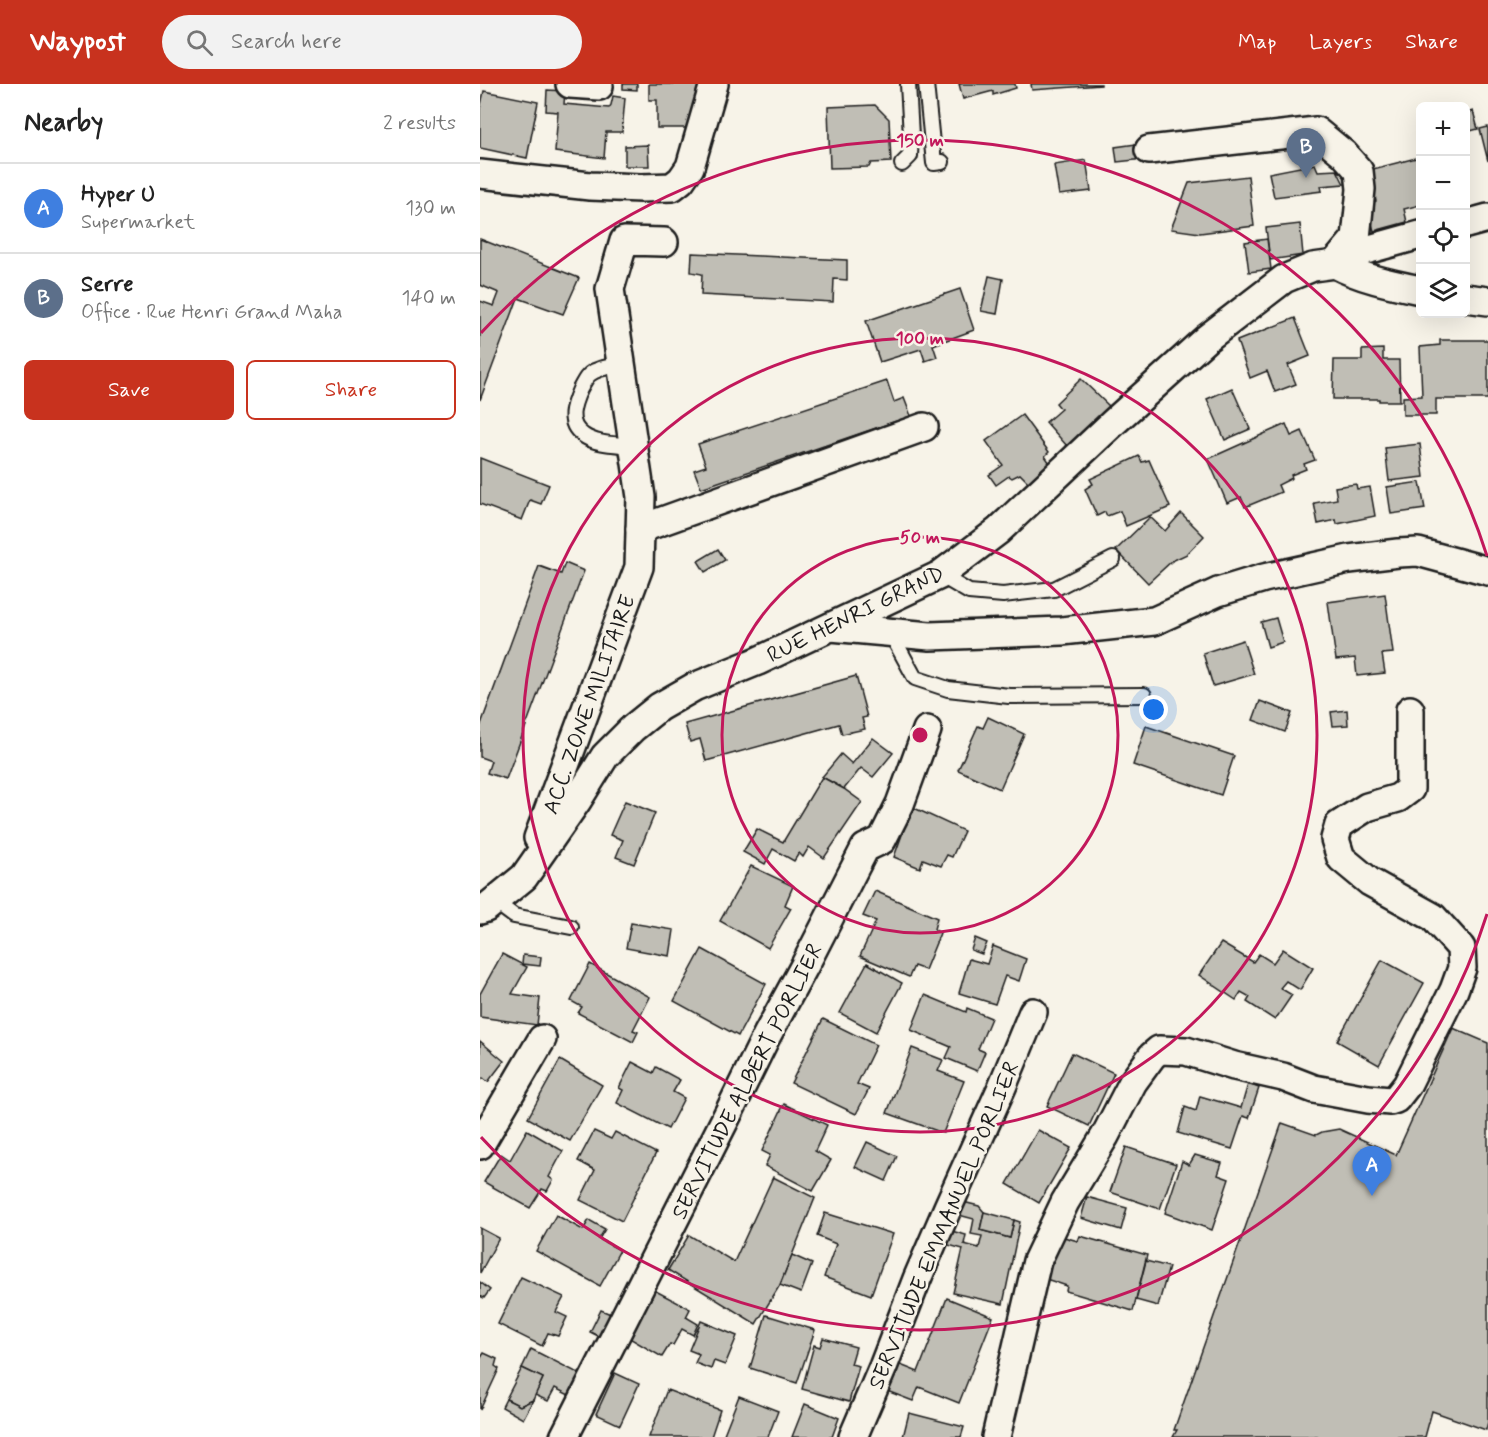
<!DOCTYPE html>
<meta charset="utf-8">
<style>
:root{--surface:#fff;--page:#f2f2f2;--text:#222;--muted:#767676;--line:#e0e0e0;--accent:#c8321e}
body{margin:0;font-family:Mynerve,sans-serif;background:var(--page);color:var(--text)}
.controls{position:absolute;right:18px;top:18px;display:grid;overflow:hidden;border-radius:9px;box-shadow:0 6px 24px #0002}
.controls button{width:54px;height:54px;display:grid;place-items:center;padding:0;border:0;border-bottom:2px solid var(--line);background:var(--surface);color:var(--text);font:30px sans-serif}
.you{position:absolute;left:674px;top:626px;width:21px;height:21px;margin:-15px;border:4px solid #fff;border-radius:50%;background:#1a73e8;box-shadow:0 0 0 9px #1a73e833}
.badge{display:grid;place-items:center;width:39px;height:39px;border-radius:50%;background:var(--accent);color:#fff;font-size:20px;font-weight:700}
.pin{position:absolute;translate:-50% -50px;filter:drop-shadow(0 2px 3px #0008)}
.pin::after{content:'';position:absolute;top:32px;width:21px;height:18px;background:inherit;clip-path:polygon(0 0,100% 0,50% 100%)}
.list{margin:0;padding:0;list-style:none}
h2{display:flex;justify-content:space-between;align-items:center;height:78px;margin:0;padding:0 24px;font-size:26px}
h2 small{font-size:20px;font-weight:400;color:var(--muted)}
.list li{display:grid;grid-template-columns:39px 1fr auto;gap:18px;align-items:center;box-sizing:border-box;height:90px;padding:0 24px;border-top:2px solid var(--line)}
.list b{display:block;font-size:22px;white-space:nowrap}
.list p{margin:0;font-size:20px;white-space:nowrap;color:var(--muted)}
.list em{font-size:20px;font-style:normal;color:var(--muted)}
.actions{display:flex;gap:12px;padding:18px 24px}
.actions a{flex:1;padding:14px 0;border:2px solid var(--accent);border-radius:9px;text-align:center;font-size:21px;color:var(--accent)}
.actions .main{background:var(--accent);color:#fff}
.icon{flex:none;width:33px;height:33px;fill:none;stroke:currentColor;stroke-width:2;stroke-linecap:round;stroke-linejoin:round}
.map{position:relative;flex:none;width:1008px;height:1353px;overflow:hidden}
header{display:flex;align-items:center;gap:36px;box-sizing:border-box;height:84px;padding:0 30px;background:var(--accent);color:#fff}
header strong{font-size:28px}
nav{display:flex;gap:33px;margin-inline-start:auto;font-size:21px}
.search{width:420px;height:54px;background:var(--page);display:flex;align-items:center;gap:15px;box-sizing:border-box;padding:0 21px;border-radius:33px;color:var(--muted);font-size:22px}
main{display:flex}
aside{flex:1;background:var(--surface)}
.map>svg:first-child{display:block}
.building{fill:#c0beb5;stroke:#1c1c1c;stroke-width:1.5}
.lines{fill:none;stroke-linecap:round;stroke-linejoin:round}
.lane-casing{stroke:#1c1c1c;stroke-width:18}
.street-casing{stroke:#1c1c1c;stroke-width:32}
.lane{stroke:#f7f3e8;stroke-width:14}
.street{stroke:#f7f3e8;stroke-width:27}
.ring{fill:none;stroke:#c2185b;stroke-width:3}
.labels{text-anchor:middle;stroke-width:5;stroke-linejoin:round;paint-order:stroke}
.street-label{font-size:22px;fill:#1c1c1c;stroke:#f7f3e8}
.centre{fill:#c2185b;stroke:#f7f3e8;stroke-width:3}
.ring-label{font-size:18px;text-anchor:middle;font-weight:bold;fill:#c2185b;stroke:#f7f3e8;stroke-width:5;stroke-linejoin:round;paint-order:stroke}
</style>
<header>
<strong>Waypost</strong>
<div class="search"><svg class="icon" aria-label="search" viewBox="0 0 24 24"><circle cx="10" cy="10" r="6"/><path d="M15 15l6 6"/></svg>Search here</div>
<nav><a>Map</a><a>Layers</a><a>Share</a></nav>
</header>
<main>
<aside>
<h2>Nearby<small>2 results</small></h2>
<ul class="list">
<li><span class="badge" style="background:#3f7fe0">A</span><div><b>Hyper U</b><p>Supermarket</p></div><em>130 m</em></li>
<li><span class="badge" style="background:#5c6f8a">B</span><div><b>Serre</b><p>Office · Rue Henri Grand Maha</p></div><em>140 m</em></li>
</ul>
<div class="actions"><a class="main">Save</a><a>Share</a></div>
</aside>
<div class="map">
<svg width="1008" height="1353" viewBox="0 0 1008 1353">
<rect width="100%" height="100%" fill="#f7f3e8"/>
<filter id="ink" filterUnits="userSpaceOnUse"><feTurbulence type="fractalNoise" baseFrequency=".0167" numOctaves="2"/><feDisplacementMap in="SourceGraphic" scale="12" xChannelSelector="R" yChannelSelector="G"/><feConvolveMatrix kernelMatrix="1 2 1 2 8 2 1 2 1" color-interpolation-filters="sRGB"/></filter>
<g filter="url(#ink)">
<g class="building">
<polygon points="143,0 157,0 157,6 143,5"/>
<polygon points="169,0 218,0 218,44 177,44 177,16 169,16"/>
<polygon points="479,0 535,0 536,4 513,11 513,7 483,15"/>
<polygon points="551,0 621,0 621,1 552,6"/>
<polygon points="67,6 85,7 84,20 129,24 131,21 133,12 145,14 142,48 126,48 124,74 75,68 78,28 66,27"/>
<polygon points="4,7 58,18 47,74 0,64 0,25"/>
<polygon points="395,21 409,35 411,78 391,79 389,83 350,84 348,23"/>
<polygon points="993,27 998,45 986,48 986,29"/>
<polygon points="1008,43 1008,77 1000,45"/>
<polygon points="663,59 664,75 637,78 635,63"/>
<polygon points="168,61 169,82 145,82 145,62"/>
<polygon points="940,73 940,121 924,125 927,138 894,147 887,121 896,117 889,86"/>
<polygon points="606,76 611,107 579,111 574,81"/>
<polygon points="835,80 838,87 857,86 864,100 841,102 842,107 794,113 789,89"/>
<polygon points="768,92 774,142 720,149 691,145 709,99"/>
<polygon points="820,140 823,171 790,176 786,144"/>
<polygon points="0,155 99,194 83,230 38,214 0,316 0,217 14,222 19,209 0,201"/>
<polygon points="787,155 791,185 769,188 765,158"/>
<polygon points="212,169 367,176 367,196 354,195 353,218 221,211 222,190 211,188"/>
<polygon points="509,192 523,195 517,230 501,227"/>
<polygon points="480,205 494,246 453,261 457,273 445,277 441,265 400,278 386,237"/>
<polygon points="815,234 830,272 808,281 816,300 795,308 787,287 770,294 757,257"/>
<polygon points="960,256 1008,256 1008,315 956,315 956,331 923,331 923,313 942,312 940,263 960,261"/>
<polygon points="903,265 903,276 919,276 920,317 899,317 899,315 853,315 854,276 882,276 882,266"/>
<polygon points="601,295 630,323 587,362 566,338 581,325 576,319"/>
<polygon points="407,297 414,318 424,314 431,332 221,404 214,386 226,382 218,360"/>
<polygon points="752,304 770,345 745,356 727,315"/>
<polygon points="542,331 569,368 565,372 572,382 550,400 540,390 532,394 529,392 516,401 509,391 523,381 506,357"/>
<polygon points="806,340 811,352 822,347 835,376 824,380 826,385 811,391 812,394 798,401 801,408 765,423 761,413 747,419 728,375"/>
<polygon points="940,360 944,393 909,397 905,364"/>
<polygon points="659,372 662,378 669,376 690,423 646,442 640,427 627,432 625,428 617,432 605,405 613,400 610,395"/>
<polygon points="0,374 69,401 61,420 50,416 42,436 0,420"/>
<polygon points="940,398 945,425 911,430 907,403"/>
<polygon points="876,400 877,405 890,403 895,432 857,440 856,436 838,440 834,419 857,415 855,403"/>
<polygon points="701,429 724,452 707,470 692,477 668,499 636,466 670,433 685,447"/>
<polygon points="238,465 245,476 225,488 218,477"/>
<polygon points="85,479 104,487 26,695 7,689 11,677 0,673 0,643 59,482 81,490"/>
<polygon points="905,510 913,569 902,570 905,589 877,592 875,574 856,576 848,518"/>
<polygon points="796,534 803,558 788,563 781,538"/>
<polygon points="763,556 774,590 733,602 723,569"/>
<polygon points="376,592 387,633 382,634 385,645 362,650 359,640 226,677 220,655 210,658 205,640"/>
<polygon points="780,617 812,629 805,648 773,636"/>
<polygon points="867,626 868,641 853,642 851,628"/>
<polygon points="508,633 544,650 520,705 478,686 498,642 503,644"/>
<polygon points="666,642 754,672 741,711 653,681"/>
<polygon points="393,654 413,669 393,693 381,684 364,705 342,693 361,670 372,680"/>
<polygon points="342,693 364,705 382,718 344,774 329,763 323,773 319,769 314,777 293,765 285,780 263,768 277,745 303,758"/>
<polygon points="145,717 175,729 154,780 136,773 143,756 130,751"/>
<polygon points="432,723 484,747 472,773 467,771 461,782 443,775 440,784 414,773"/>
<polygon points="271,782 313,802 305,821 311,824 288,864 240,837"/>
<polygon points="395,807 457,834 454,845 460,849 445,886 434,882 429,893 380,872 396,837 383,832"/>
<polygon points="151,839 194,846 190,872 146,864"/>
<polygon points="495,854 507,859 502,870 491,866"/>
<polygon points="741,859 773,878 779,870 793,879 803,865 833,884 820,906 806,897 800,904 812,911 795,936 767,918 770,913 761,908 756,916 719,891"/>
<polygon points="513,862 546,875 539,897 525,892 515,920 479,909 489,875 507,880"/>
<polygon points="222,865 286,900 258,952 194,917"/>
<polygon points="22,870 47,883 32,910 60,914 57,941 0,933 0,910"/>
<polygon points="43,871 61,873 60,882 42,880"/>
<polygon points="902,876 944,899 899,981 857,957"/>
<polygon points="387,879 422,899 396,948 360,929"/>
<polygon points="110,880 170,913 153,946 158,948 153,958 98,929 102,923 91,917"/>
<polygon points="445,911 486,928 487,924 511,934 498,965 505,968 497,987 466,974 471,963 431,946"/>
<polygon points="343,935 396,961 377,1000 389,1005 376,1030 311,999"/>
<polygon points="973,944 1008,959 1008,1338 1006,1346 952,1327 945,1353 693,1353 697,1346 694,1346 802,1039 836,1051 842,1048 859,1045 916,1071"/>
<polygon points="0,957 24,977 8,998 3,994 0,997"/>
<polygon points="432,964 463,976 458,987 484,997 463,1049 407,1029"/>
<polygon points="592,969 634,989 609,1042 567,1022"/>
<polygon points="80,976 122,1001 90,1057 48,1034"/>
<polygon points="152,978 173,989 176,983 200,996 193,1008 204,1014 188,1045 137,1019 143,1006 139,1004"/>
<polygon points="768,1000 779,1004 769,1034 763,1032 752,1065 698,1049 705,1023 716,1027 720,1012 761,1024"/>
<polygon points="304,1020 347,1041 335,1067 351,1076 333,1107 285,1082 290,1071 282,1067"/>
<polygon points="47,1046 83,1067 69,1093 73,1096 67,1107 62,1105 50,1124 4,1098 21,1070 30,1076"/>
<polygon points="558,1046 591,1064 559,1119 527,1100"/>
<polygon points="114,1047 131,1055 135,1048 176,1069 142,1137 100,1116 115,1086 98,1077"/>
<polygon points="387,1058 417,1072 406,1097 375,1083"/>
<polygon points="646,1063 696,1080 680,1125 630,1108"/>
<polygon points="715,1071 742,1079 738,1091 749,1095 732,1146 685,1129 702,1077 709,1081"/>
<polygon points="293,1093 335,1114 300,1201 276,1240 188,1186 209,1151 254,1178"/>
<polygon points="607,1113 647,1124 641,1146 601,1134"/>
<polygon points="479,1117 499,1122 504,1128 500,1146 530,1154 534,1136 540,1138 523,1220 473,1209 483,1165 465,1160 468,1146 486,1151 484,1160 499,1164 502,1152 491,1150 494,1135 475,1130"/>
<polygon points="504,1128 534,1136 530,1154 500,1146"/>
<polygon points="345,1129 413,1150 391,1211 344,1193 356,1160 337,1152"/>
<polygon points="76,1131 103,1146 109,1136 125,1145 119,1155 140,1166 120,1202 56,1167"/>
<polygon points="0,1144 19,1154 0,1189"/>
<polygon points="577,1151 598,1157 600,1152 667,1171 653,1227 586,1207 587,1202 563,1194"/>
<polygon points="312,1171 332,1180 321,1209 300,1201"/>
<polygon points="666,1177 689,1183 678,1222 656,1216"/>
<polygon points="41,1193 84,1213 76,1228 87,1233 78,1252 68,1249 62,1262 18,1240"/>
<polygon points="0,1198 10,1206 4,1214 0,1212"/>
<polygon points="172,1205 210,1225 206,1233 218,1240 213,1251 202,1245 193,1261 190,1260 182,1273 146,1252"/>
<polygon points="467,1214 513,1233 479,1319 439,1303 433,1317 407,1307 418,1280 438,1288"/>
<polygon points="121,1226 133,1231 122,1254 110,1248"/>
<polygon points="286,1231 335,1246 317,1299 270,1284"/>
<polygon points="221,1237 257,1252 245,1281 234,1277 231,1285 215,1279 219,1270 209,1266"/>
<polygon points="343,1254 376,1263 371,1280 379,1282 369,1318 322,1305 334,1261 340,1263"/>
<polygon points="51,1265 100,1290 89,1311 75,1304 68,1317 55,1311 63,1294 42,1284"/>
<polygon points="4,1269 17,1275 15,1282 19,1285 0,1326 0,1275"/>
<polygon points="42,1284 63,1294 53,1316 40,1322 26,1315"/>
<polygon points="135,1289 159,1300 140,1341 116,1330"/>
<polygon points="187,1306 240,1326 231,1353 169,1353"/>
<polygon points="259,1312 298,1327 288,1353 251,1353 244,1350"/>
<polygon points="26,1315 40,1322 53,1316 43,1335 22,1323"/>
<polygon points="325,1320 359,1334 352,1353 312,1353"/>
<polygon points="429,1329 484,1343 481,1353 423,1353"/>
</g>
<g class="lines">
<defs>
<g id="lane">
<polyline points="446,0 454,79 462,78"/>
<polyline points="422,80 430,72 431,52 428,0"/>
<path d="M141 281C131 283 119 283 110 290 105 294 103 300 100 305 93 321 86 339 103 351 116 361 138 360 153 362"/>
<polyline points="460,491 489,508 523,511 574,505 633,475"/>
<polyline points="410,548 435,594 468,605 529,612 664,611"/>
<polyline points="14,817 34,832 91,843"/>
</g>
<g id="street">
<polyline points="90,0 119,2"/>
<polyline points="669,66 836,47 864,70 879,87 881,105 876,154 855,179"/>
<polyline points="0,90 110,102 161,104 192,103 201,96 210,83 234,0"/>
<polyline points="986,140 1008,134"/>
<path d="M855 180C881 194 911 200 940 206"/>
<polyline points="986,214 1008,217"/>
<polyline points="160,445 444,343"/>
<polyline points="351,543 450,552 582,547 674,537 738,508 784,494 869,475 918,469 938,468 1008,487"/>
<polyline points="58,754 159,483 161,413 130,205 144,157 184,158"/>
<polyline points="0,826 6,824 44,793 97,717 125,672 153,644 179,623 214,603 278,577 460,491 518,447 634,338 726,255 804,195 833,183 855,180 868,171 940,151"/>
<polyline points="0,1061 62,955"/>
<polyline points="84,1353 251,1024 287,951 325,881 385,764 402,756 420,720 447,646"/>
<polyline points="373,1353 403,1283 437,1195 468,1123 522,1003 553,928"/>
<polyline points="516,1353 557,1177 585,1118 625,1052 653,998 672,972 679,966 706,967 754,982 803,993 834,1005 888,1015 910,1017 916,1015 927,1001 974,906 982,884 981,864 953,833 890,798 861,774 855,755 859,741 887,723 918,714 930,705 930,626"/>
</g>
</defs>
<use href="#lane" class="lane-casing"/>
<use href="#street" class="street-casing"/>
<use href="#lane" class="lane"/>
<use href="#street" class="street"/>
</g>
</g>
<g class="ring">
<circle cx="440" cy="651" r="198"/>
<circle cx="440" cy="651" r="397"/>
<path d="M1007 830A595 595 0 0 1 1 1053M1 249A595 595 0 0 1 1007 472"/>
</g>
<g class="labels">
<g class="street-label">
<text transform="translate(375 529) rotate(-26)" y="8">RUE HENRI GRAND</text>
<text transform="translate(108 620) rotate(-70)" y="8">ACC. ZONE MILITAIRE</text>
<text transform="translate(266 997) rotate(-63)" y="8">SERVITUDE ALBERT PORLIER</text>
<text transform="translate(463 1141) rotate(-67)" y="8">SERVITUDE EMMANUEL PORLIER</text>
</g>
</g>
<circle cx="440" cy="651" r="9" class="centre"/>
<g class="ring-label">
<text x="440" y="62">150 m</text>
<text x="440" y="260">100 m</text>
<text x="440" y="459">50 m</text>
</g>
</svg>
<div class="controls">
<button>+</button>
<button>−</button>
<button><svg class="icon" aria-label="locate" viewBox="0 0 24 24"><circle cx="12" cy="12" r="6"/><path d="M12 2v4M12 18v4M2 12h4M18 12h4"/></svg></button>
<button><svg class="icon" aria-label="layers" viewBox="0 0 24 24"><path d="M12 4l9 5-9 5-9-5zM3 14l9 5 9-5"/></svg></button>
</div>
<div class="you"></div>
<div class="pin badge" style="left:892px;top:1112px;background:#3f7fe0">A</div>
<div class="pin badge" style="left:826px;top:94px;background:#5c6f8a">B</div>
</div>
</main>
